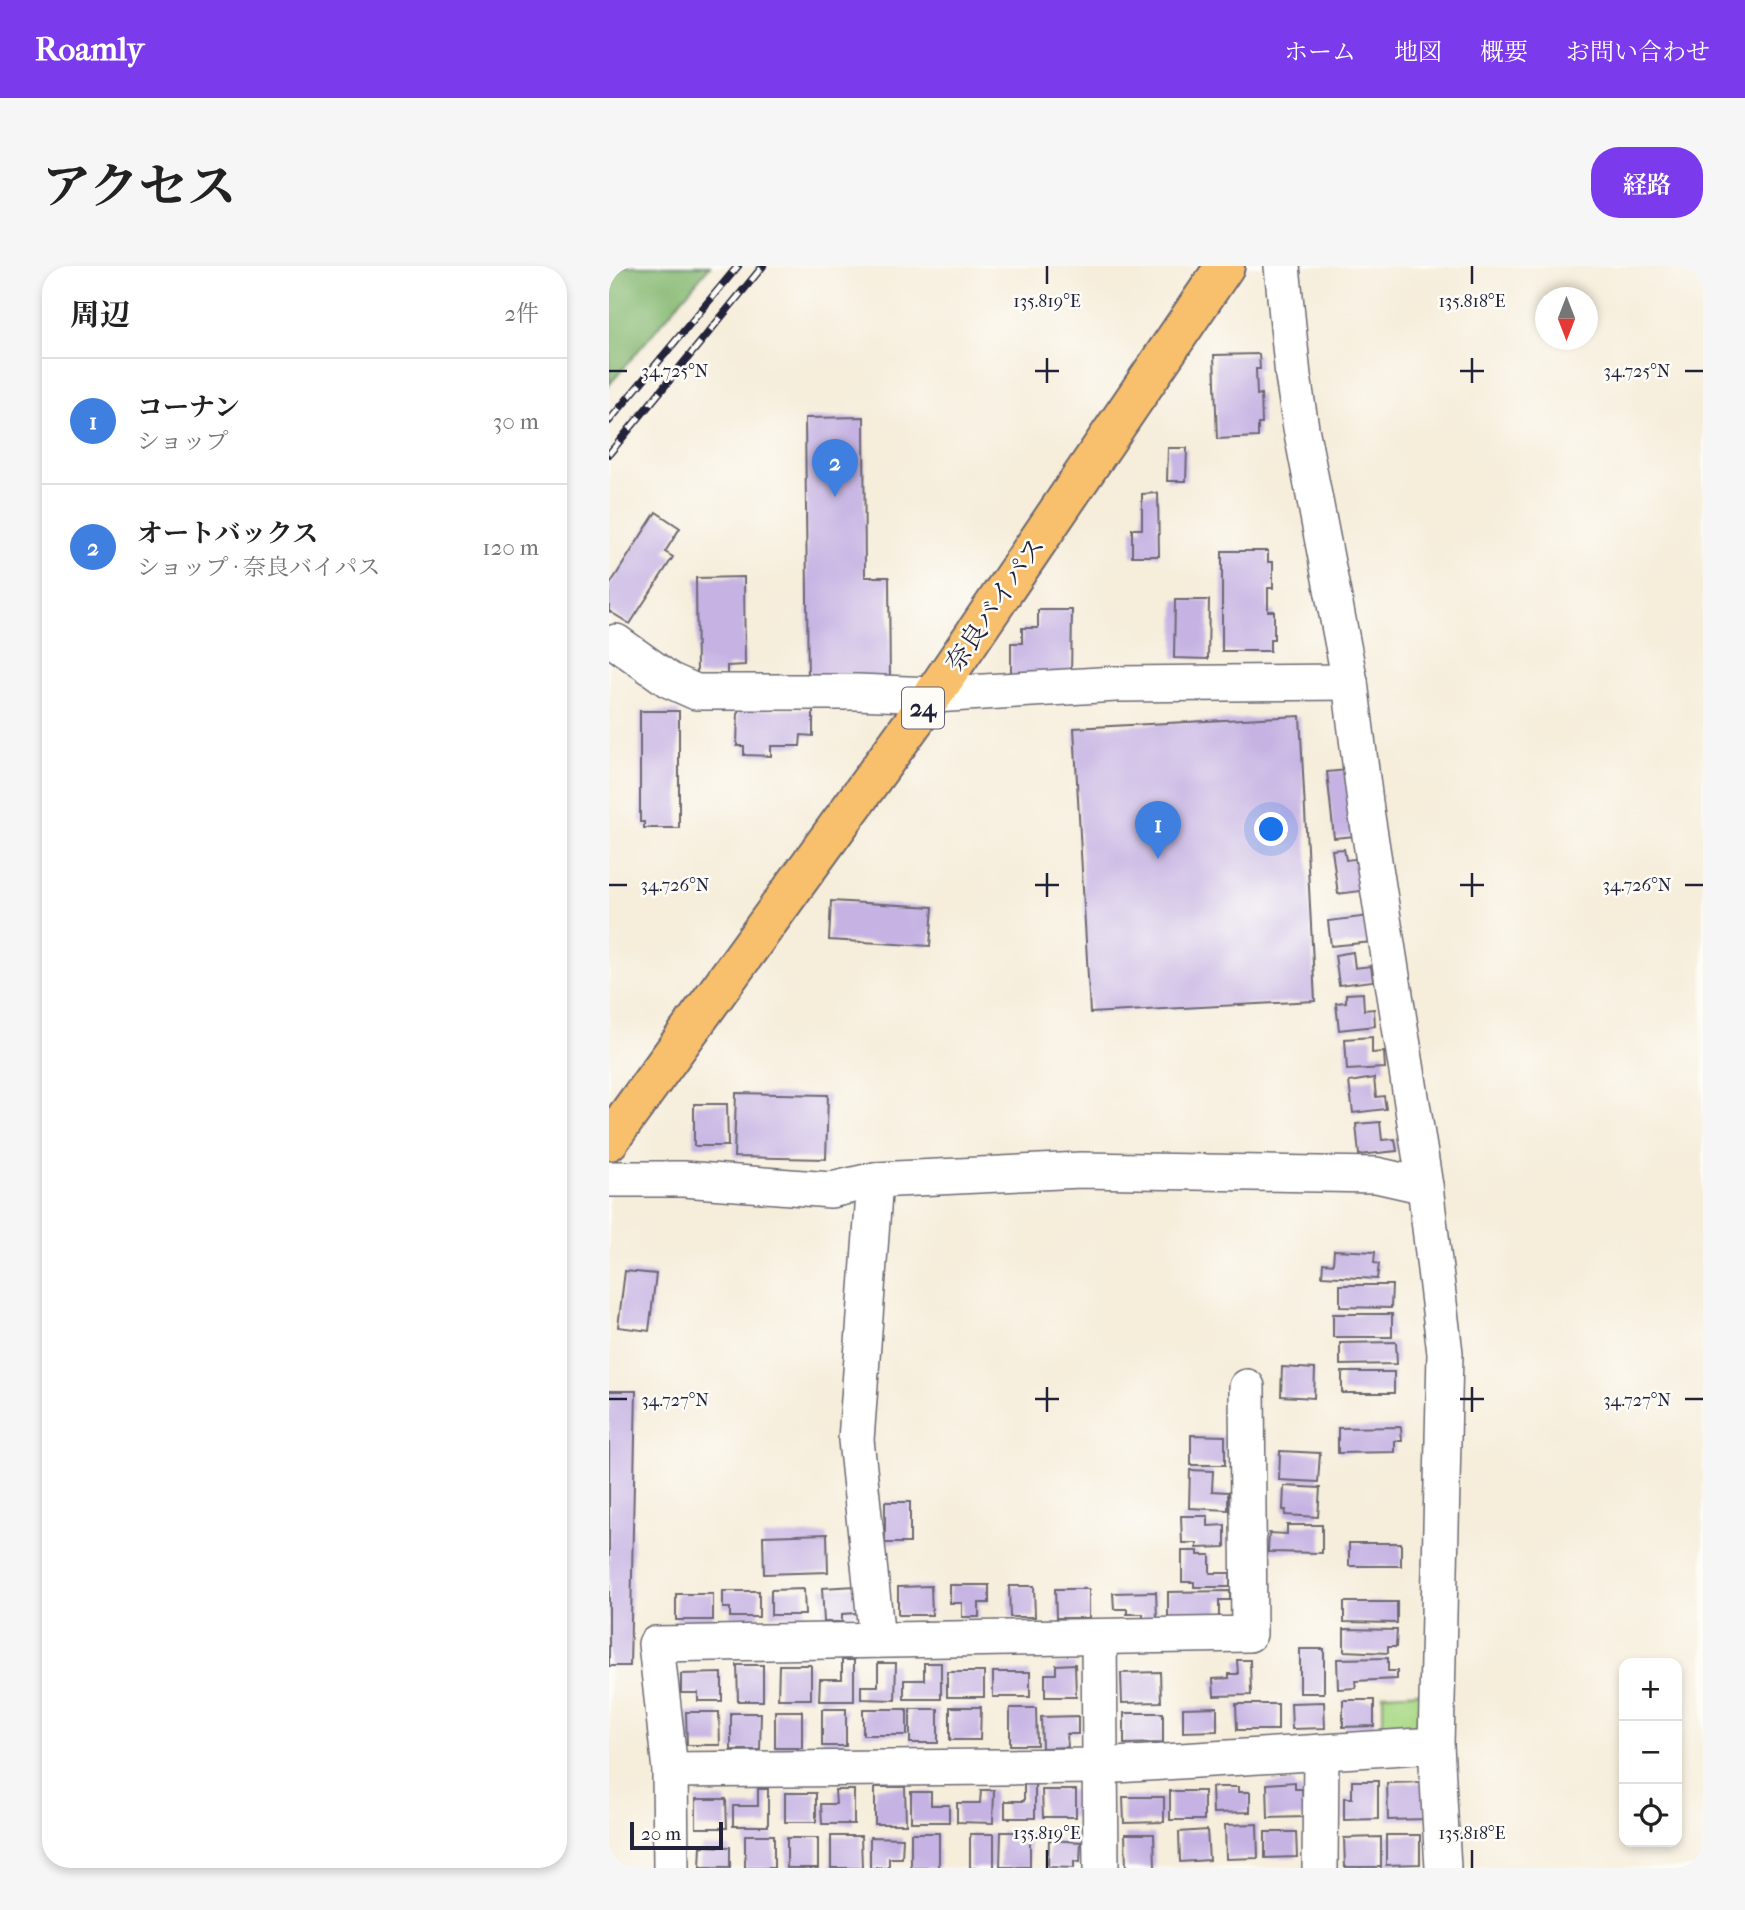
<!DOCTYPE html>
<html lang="ja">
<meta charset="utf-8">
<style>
:root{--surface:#fff;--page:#f6f6f6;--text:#222;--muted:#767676;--line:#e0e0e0;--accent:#7c3aed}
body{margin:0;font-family:"IM FELL French Canon","Noto Serif JP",serif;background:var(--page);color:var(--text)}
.controls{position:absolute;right:21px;bottom:21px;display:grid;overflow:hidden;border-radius:14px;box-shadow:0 4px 10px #0003}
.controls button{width:63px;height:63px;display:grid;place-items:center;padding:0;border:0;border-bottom:2px solid var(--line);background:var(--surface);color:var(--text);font:35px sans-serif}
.compass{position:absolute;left:926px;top:21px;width:63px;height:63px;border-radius:50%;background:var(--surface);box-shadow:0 4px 10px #0003;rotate:180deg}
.scale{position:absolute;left:21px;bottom:18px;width:93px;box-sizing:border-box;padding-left:7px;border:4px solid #22223b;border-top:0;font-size:19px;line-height:24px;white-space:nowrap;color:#22223b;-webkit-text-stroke:5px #fdfcf7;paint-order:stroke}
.you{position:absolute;left:663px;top:564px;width:24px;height:24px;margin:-18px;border:5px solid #fff;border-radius:50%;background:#1a73e8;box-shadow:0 0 0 10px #1a73e833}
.badge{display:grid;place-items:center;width:46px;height:46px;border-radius:50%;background:var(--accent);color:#fff;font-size:23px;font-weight:700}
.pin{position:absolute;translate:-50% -58px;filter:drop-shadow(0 2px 4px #0008)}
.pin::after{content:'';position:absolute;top:37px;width:24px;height:21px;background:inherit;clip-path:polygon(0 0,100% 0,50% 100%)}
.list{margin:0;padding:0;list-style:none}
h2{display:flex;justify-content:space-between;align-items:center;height:91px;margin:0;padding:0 28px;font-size:30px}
h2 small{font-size:23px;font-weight:400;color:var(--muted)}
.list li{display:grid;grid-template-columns:46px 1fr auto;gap:21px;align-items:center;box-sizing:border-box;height:126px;padding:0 28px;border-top:2px solid var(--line)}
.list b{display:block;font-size:26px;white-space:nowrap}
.list p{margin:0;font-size:23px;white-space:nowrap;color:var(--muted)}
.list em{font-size:23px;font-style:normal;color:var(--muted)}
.icon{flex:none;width:38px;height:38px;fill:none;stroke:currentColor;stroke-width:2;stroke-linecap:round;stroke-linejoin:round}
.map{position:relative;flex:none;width:1094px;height:1602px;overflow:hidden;border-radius:28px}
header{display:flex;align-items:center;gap:42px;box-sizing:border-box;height:98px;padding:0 35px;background:var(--accent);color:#fff}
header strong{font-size:33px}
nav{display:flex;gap:38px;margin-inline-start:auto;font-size:24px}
.intro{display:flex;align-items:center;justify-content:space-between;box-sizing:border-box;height:168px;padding:0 42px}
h1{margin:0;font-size:49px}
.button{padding:18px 32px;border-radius:28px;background:var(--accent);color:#fff;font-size:24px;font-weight:700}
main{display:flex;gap:42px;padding:0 42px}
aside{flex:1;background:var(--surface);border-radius:28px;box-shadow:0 4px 10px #0003}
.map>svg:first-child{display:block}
.green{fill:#abda88;stroke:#667e62;stroke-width:2}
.forest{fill:#88ba74;stroke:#556e58;stroke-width:2}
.building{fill:#c6b3e3}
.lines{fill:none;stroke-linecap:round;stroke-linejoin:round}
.street-casing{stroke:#6c6973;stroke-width:38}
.highway-casing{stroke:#6c6973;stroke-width:42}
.street{stroke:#fff;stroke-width:35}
.highway{stroke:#f8bf6c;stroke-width:38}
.rail-casing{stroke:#22223b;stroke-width:8}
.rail{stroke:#fdfcf7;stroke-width:5;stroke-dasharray:16;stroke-linecap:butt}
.ticks{fill:none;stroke:#22223b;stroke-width:2.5}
.labels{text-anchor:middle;stroke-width:5;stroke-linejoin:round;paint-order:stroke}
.shield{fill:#fdfcf7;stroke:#646373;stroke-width:2}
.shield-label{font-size:24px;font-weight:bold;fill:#22223b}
.street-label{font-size:26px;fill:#22223b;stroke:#fdfcf7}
.ticks-label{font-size:18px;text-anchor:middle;fill:#22223b;stroke:#fdfcf7;stroke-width:5;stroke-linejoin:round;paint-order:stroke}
</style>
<header>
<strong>Roamly</strong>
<nav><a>ホーム</a><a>地図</a><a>概要</a><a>お問い合わせ</a></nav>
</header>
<div class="intro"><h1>アクセス</h1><a class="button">経路</a></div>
<main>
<aside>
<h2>周辺<small>2件</small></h2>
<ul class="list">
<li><span class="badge" style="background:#3f7fe0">1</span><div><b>コーナン</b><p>ショップ</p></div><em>30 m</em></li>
<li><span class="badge" style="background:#3f7fe0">2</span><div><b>オートバックス</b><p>ショップ · 奈良バイパス</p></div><em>120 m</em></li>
</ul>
</aside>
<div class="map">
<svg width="1094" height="1602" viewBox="0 0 1094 1602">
<rect width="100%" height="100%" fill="#fdfcf7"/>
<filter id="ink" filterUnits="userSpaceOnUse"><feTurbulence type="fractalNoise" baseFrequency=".0143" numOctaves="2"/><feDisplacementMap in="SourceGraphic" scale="14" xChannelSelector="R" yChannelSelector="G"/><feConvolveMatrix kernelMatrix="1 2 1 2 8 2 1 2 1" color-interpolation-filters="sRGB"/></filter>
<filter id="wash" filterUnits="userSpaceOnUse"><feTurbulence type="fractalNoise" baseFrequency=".00686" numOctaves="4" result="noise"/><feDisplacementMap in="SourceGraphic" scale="28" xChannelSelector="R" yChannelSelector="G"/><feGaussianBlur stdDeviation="1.57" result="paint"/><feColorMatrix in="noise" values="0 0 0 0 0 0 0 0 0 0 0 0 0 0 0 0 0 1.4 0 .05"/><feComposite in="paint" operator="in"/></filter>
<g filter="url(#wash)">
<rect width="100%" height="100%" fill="#f6edda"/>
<polygon class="green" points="817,1426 816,1455 801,1469 774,1470 774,1428"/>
<polygon class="forest" points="0,0 101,0 0,119"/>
<g id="blocks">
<g class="building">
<polygon points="650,88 651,103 647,103 648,129 652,128 653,158 649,158 649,171 608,173 605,89"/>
<polygon points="255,151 256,311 280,311 281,418 199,419 196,152"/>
<polygon points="559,182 578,182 577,215 558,215"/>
<polygon points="549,227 550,290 523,290 523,263 533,263 533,228"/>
<polygon points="47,246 71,262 56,286 64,291 21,358 0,345 0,320"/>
<polygon points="613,285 659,285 659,296 664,296 664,322 659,322 659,345 665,345 665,373 661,373 661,385 613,385"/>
<polygon points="135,311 136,399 118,400 118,409 88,410 87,312"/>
<polygon points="566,334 600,334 599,393 565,392"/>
<polygon points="429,344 463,344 462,413 402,413 402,377 413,377 413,362 429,362"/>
<polygon points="129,443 204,444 204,470 192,469 191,480 162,480 162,490 135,489 135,480 128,480"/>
<polygon points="31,445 70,445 70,562 35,562 35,556 31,556"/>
<polygon points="691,450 706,735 481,747 465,462"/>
<polygon points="739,504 746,570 725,572 718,506"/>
<polygon points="735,583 737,594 755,592 759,624 729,628 723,584"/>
<polygon points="222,635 324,641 321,680 220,674"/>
<polygon points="760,650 763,676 722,680 719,655"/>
<polygon points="744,686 746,702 762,700 764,715 730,719 726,689"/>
<polygon points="754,727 755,744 765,743 766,760 730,764 727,737 737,736 737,728"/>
<polygon points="763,771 763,787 775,786 776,802 738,804 736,773"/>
<polygon points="765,812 767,831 775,830 777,843 744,847 740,816"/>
<polygon points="127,827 219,829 217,893 125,891"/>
<polygon points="85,838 118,838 119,880 85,880"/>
<polygon points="771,856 773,874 786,873 788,885 750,889 747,858"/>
<polygon points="725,984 766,986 765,997 770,998 768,1013 713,1010 714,997 724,998"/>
<polygon points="16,1005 47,1008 40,1065 9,1061"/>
<polygon points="731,1019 783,1019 782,1042 731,1041"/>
<rect x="724" y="1048" width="59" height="23"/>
<polygon points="787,1076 788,1098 731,1099 731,1077"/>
<polygon points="673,1101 706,1103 705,1132 672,1130"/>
<rect x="733" y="1106" width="52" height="21"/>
<polygon points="0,1125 27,1125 21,1400 0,1400"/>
<polygon points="792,1161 793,1175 786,1175 786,1186 729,1187 729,1162"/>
<polygon points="582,1169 616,1170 616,1199 582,1199"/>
<polygon points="671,1185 711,1187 709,1216 670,1214"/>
<polygon points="581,1204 604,1205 603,1225 619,1226 619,1244 580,1242"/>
<polygon points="675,1220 711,1222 709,1251 676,1249 677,1244 674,1244"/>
<rect x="276" y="1236" width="25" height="41"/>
<polygon points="572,1250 599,1250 599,1260 616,1259 616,1281 588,1282 588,1277 573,1277"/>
<polygon points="678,1259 713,1259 713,1287 659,1286 660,1267 678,1268"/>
<polygon points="218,1268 219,1306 155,1308 154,1270"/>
<rect x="740" y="1277" width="52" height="23"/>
<polygon points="573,1285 589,1285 589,1289 601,1289 601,1307 621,1307 621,1321 585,1321 585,1316 573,1316"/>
<polygon points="341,1319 380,1319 380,1337 370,1337 370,1351 353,1351 353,1337 341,1337"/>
<polygon points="247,1320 248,1347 233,1348 233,1356 215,1356 213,1322"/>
<polygon points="322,1320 323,1349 289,1349 289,1321"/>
<polygon points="400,1320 425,1320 426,1351 401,1351"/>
<polygon points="195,1323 196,1349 162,1349 162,1324"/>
<polygon points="446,1323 480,1323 480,1352 447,1352"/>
<polygon points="114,1325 150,1325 150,1351 121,1351 121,1342 114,1342"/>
<polygon points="621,1325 621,1334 610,1334 610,1355 559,1355 559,1326"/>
<polygon points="547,1326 548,1352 534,1353 534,1348 518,1348 518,1343 505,1343 504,1327"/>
<rect x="67" y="1328" width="37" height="26"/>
<polygon points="735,1336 788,1336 788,1357 735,1356"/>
<polygon points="735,1363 788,1364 787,1381 779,1381 779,1387 735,1385"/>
<rect x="691" y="1383" width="24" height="44"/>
<polygon points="779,1392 779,1405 788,1405 788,1413 746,1415 747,1422 729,1423 728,1393"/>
<polygon points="233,1394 245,1394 245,1435 210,1435 211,1413 233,1413"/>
<polygon points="628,1394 641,1394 642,1429 605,1430 604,1413 620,1412 620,1408 629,1408"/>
<polygon points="269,1397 287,1397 286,1434 252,1433 252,1420 269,1420"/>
<polygon points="315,1397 332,1397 332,1433 295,1433 295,1414 315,1414"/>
<polygon points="466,1398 467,1431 436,1431 436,1408 447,1408 447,1399"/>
<polygon points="128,1399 154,1399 154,1435 129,1435"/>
<polygon points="170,1399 202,1399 202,1433 169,1433"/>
<rect x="338" y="1406" width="37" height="25"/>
<rect x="384" y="1406" width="37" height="25"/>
<polygon points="551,1406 552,1436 513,1437 512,1407"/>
<polygon points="113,1407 113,1435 89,1435 89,1427 72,1427 72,1408"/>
<polygon points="734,1434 765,1434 765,1460 734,1461"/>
<polygon points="715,1436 716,1462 683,1463 682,1437"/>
<polygon points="627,1438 669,1438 669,1464 628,1464"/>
<polygon points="341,1441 372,1441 371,1474 341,1474"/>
<polygon points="608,1441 608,1465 574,1466 574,1442"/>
<polygon points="401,1442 427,1442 428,1479 401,1479"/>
<rect x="213" y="1443" width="24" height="37"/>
<rect x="254" y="1443" width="44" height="26"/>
<rect x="301" y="1443" width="28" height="34"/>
<rect x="166" y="1445" width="27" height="37"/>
<polygon points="77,1446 110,1446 111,1479 78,1479"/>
<polygon points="122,1447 152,1447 151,1484 122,1484"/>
<polygon points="515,1447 554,1447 554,1477 515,1478"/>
<polygon points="469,1450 469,1468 458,1468 459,1481 433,1482 432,1451"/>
<polygon points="743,1515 769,1515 769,1553 735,1554 735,1532 743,1532"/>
<polygon points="686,1516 686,1523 693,1523 695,1551 659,1552 658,1518"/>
<polygon points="816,1516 817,1553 779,1554 778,1517"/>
<polygon points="415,1517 426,1517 426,1552 396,1552 396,1535 415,1535"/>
<polygon points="266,1521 296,1521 297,1558 266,1558"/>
<polygon points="603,1521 629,1521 629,1526 641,1526 641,1546 604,1547"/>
<polygon points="149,1523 159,1523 159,1560 124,1560 124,1540 149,1540"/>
<polygon points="226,1524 245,1524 245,1558 213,1558 212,1538 227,1538"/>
<polygon points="372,1524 385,1524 384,1557 348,1556 348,1537 371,1537"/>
<polygon points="433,1524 467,1524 467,1551 434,1551"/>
<rect x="561" y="1525" width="34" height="29"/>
<polygon points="302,1526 322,1526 322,1539 340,1539 340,1556 302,1556"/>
<rect x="176" y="1527" width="31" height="29"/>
<polygon points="514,1531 555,1531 555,1556 515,1557"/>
<polygon points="87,1533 117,1533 118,1562 87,1562"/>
<polygon points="648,1558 649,1592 617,1593 616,1559"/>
<polygon points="598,1564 600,1594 571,1596 570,1566"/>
<polygon points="392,1566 421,1566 421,1601 391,1601"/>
<polygon points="656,1566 687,1566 688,1591 656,1592"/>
<rect x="302" y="1567" width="28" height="35"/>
<rect x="361" y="1568" width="24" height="34"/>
<polygon points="516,1568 545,1568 546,1602 517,1602"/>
<rect x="136" y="1569" width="29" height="33"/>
<polygon points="777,1569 811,1569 811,1598 777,1599"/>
<polygon points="222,1570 252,1570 253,1602 222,1602"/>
<polygon points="261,1571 294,1572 293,1592 280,1592 280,1602 261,1602"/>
<polygon points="772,1571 772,1601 736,1601 735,1572"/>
<rect x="178" y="1572" width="31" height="30"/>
<polygon points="440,1574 472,1576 471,1596 465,1595 465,1602 439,1601"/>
<polygon points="92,1580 121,1581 121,1602 91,1602"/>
</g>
</g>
</g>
<g filter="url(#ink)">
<use href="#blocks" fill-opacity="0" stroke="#6c6973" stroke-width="2"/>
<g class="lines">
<defs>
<g id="street">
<polyline points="673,0 684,110 692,162 741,416 757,544 816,920 836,1087 827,1479 834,1602"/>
<polyline points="7,376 60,414 87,426 247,426 324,429 507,418 741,416"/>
<polyline points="0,913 74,913 222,924 266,914 472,904 767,909 816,920"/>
<polyline points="266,914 247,1174 268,1374"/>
<polyline points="490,1371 492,1602"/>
<polyline points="61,1504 491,1500 827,1479"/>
<polyline points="62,1602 61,1504 47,1378 640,1368 638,1121"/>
<polyline points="711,1602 712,1486"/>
</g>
<polyline id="highway" points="0,875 324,429 616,0"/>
</defs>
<use href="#street" class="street-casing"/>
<use href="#highway" class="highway-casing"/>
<use href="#street" class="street"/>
<use href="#highway" class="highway"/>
<defs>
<g id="rail">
<polyline points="0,155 129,0"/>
<polyline points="0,188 154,0"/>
</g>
</defs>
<use href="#rail" class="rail-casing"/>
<use href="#rail" class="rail"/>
</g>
</g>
<path class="ticks" d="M438 0V18M863 0V18M438 92V117M863 92V117M0 105H18M426 105H450M851 105H875M1076 105H1094M438 607V631M863 607V631M0 619H18M426 619H450M851 619H875M1076 619H1094M438 1121V1146M863 1121V1146M0 1133H18M426 1133H450M851 1133H875M1076 1133H1094M438 1584V1602M863 1584V1602"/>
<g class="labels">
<rect class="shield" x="293" y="421.5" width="42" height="41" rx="5"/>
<g class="shield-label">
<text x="314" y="450">24</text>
</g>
<g class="street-label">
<text transform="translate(386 338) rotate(-56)" y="9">奈良バイパス</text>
</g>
</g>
<g class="ticks-label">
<text x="438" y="41">135.819°E</text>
<text x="863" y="41">135.818°E</text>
<text x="1028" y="111">34.725°N</text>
<text x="66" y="111">34.725°N</text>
<text x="1028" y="625">34.726°N</text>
<text x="66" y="625">34.726°N</text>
<text x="1028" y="1140">34.727°N</text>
<text x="66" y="1140">34.727°N</text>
<text x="438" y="1573">135.819°E</text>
<text x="863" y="1573">135.818°E</text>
</g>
</svg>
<div class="controls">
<button>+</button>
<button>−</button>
<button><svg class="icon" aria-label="locate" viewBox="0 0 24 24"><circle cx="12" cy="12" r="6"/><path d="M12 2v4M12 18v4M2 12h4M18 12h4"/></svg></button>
</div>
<svg class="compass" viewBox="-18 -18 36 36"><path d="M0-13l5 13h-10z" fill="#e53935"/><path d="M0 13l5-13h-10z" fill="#767676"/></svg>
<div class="scale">20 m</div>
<div class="you"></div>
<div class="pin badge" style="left:549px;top:593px;background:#3f7fe0">1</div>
<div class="pin badge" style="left:226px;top:231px;background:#3f7fe0">2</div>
</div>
</main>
